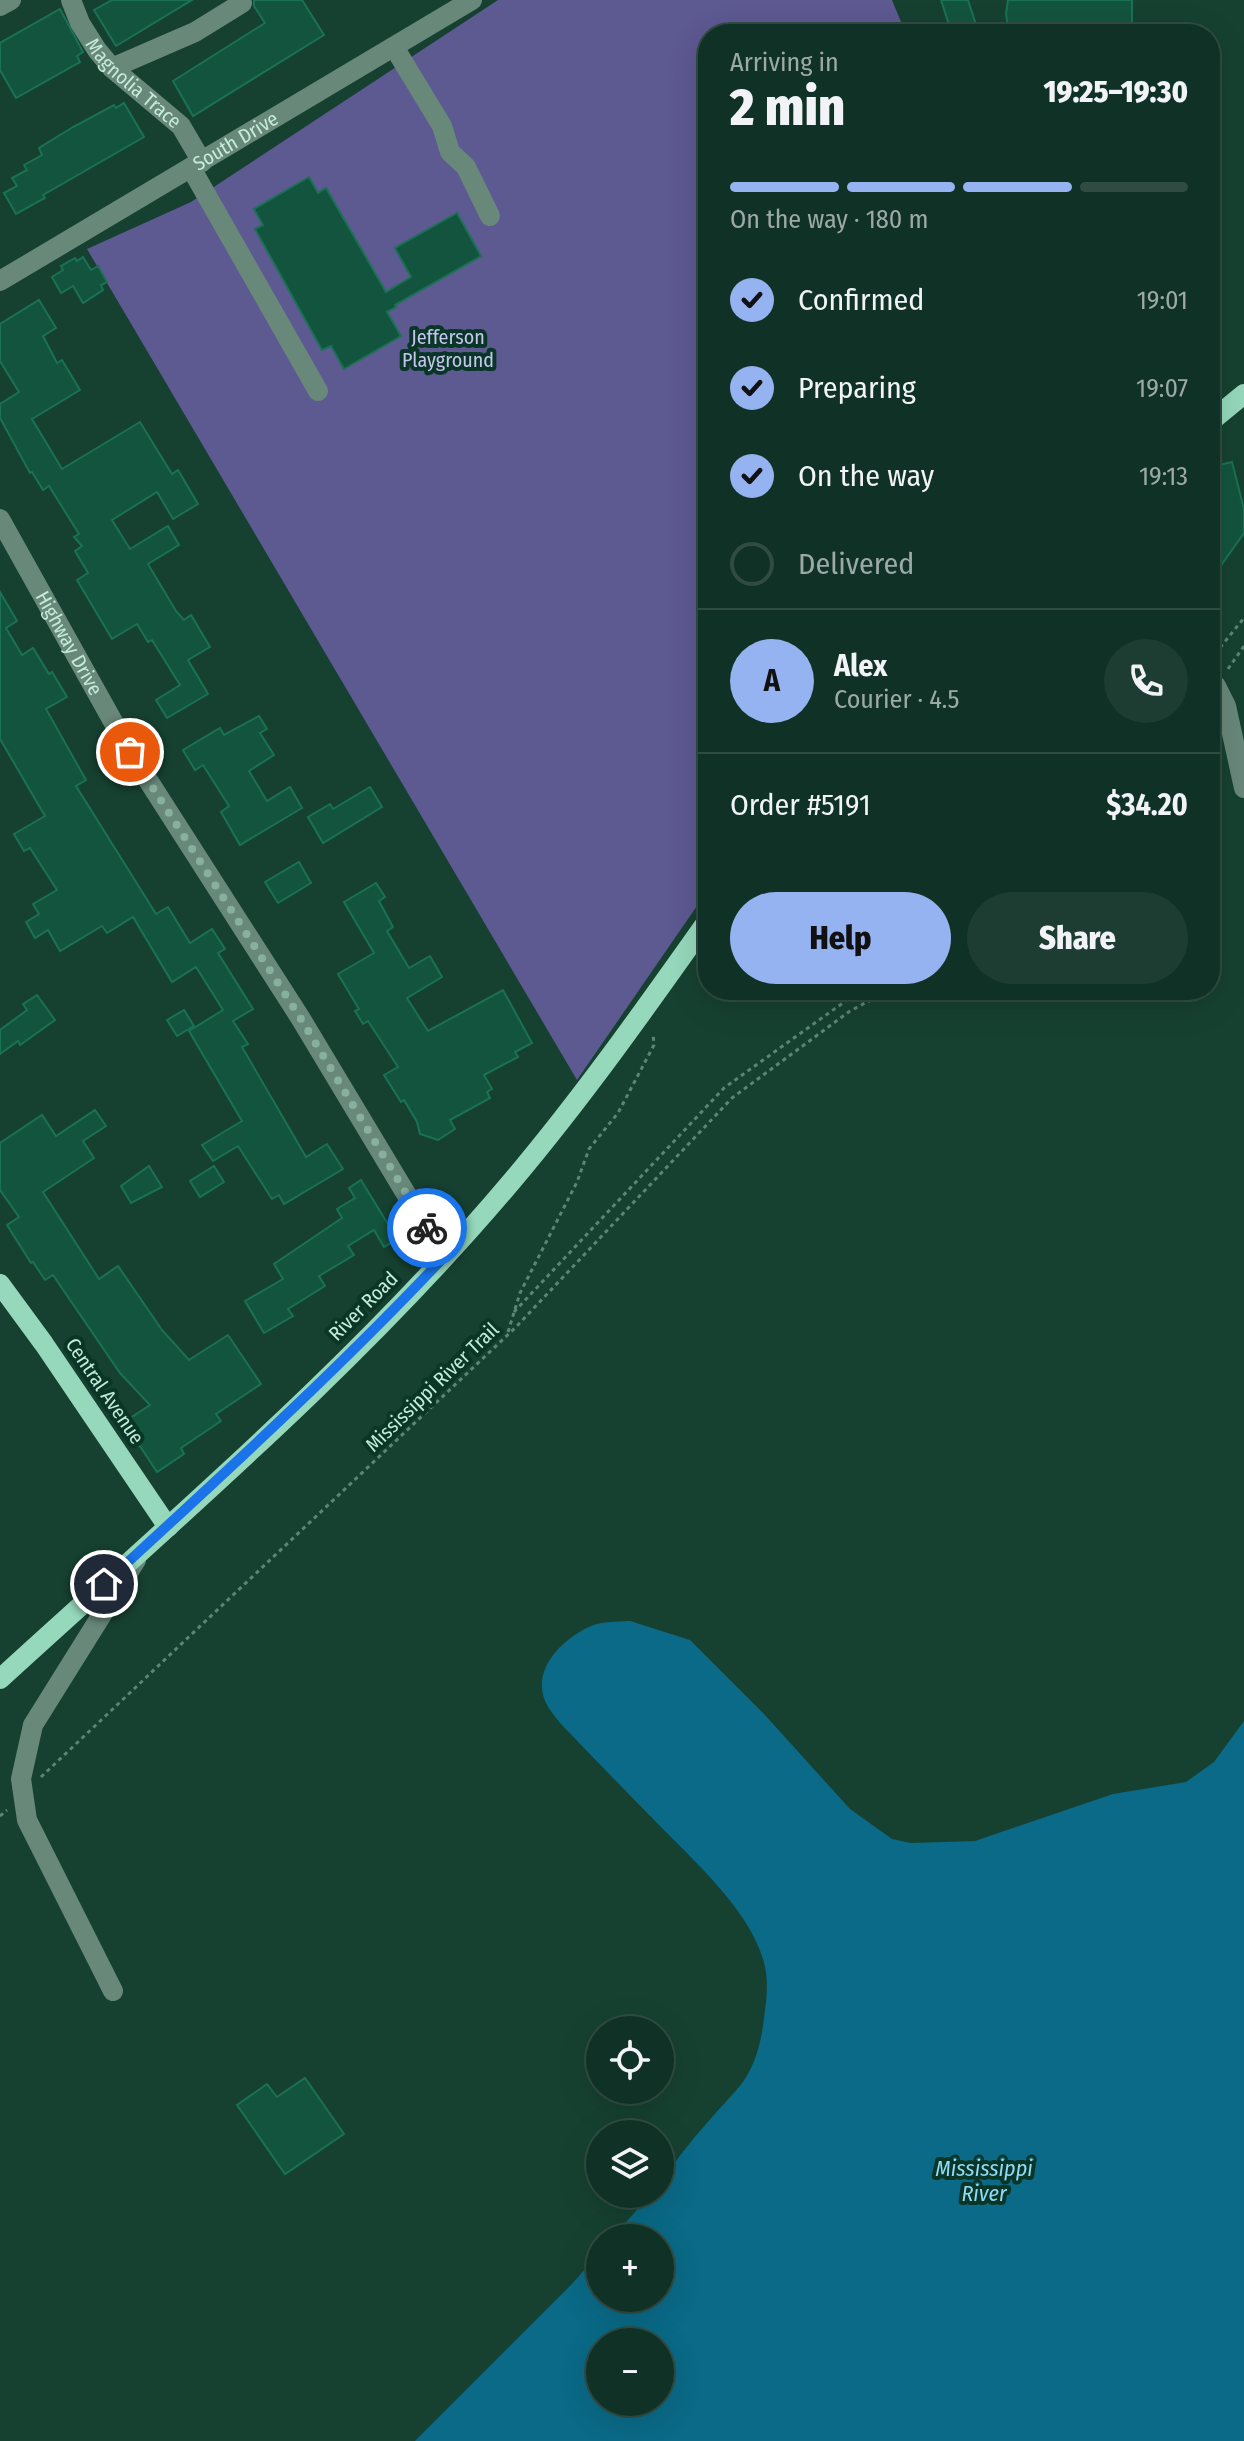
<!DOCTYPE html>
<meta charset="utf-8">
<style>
body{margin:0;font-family:"Fira Sans Condensed",sans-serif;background:#1e3d32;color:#f1f3f6;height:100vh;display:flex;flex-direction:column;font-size:30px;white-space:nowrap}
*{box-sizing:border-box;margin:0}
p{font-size:26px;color:#9ca9a7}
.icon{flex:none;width:44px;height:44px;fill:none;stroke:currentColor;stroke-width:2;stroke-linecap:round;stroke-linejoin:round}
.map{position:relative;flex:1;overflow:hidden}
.panel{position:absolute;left:698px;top:24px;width:522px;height:976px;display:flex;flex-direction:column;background:#103125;border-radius:32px;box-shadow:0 8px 32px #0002,0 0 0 2px #304c42}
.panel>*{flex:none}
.fabs{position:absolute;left:586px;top:2016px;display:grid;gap:16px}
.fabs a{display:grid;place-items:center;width:88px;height:88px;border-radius:50%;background:#103125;box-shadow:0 8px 32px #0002,0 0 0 2px #304c42;font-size:40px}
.pin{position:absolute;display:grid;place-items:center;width:68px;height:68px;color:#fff;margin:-34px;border:4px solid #fff;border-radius:50%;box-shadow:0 2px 8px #0007}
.courier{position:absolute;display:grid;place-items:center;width:80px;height:80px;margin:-40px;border:6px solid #1a73e8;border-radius:50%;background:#fff;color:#222;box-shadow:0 2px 10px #0007}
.summary em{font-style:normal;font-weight:800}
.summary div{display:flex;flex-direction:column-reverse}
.summary{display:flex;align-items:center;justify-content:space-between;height:136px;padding:0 32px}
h1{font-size:52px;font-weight:800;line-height:60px}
.bar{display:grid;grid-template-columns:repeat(4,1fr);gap:12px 8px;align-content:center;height:96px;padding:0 32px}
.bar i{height:10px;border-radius:6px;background:#304c42}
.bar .selected{background:#95b2f1}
.bar p{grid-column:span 4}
.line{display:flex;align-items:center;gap:20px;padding:0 32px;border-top:2px solid #304c42}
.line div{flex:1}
.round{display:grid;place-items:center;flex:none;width:84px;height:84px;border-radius:42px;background:#1e3d32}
ol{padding:0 32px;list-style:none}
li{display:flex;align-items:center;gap:24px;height:88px}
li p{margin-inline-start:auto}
li .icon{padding:8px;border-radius:50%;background:#95b2f1;color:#111;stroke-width:4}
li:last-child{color:#9ca9a7}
li i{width:44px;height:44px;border:4px solid #304c42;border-radius:50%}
.primary-button{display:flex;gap:16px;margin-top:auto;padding:16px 32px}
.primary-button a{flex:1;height:92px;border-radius:48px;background:#95b2f1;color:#111;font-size:32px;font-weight:800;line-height:92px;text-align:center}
.primary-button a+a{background:#1e3d32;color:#f1f3f6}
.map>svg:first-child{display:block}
</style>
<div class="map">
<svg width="1244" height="2441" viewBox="0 0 1244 2441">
<rect width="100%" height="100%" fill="#164131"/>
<polygon fill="#5d5991" points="498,0 892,0 906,34 708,34 708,890 577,1080 87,249 191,202"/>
<path fill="#0a6a87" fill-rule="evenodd" d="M630,1621L690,1640L764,1714L850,1809L892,1839L911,1843L975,1841L1113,1794L1186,1782L1214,1762L1244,1721V2441H415L571,2285L600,2252V2298H660V2238H612L651,2194H660C660,2171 721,2108 739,2087C753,2071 760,2047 763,2026C766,2003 770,1981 763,1959C748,1909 695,1862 659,1825C626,1791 593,1758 561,1724C556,1718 550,1711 546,1703C531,1671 560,1641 587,1628C599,1621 616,1622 630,1621ZM600,2342H660V2402H600Z"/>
<g fill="#13543e" stroke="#1a7154" stroke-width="2">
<polygon points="112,0 192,0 116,46 94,10"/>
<polygon points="254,0 302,0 324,35 193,116 173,81 265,23 254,6"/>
<polygon points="941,0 968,0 979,34 952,34"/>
<polygon points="1008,0 1132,0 1132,28 1130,34 1009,34 1006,14"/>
<polygon points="60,9 83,52 77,56 80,62 16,98 0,70 0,43"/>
<polygon points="124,103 144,137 43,195 45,198 16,214 4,193 17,186 12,178 27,170 24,165 42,155 39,148 73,127 114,105 116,108"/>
<polygon points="309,177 318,193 326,188 386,292 411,277 395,248 457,213 481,256 395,305 396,307 387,312 401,336 344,369 331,346 322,350 255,229 263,225 254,209"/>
<polygon points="83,257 91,270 98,266 107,282 101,285 103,290 83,303 73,286 61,293 52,277 63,270 61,266 75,258 77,261"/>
<polygon points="39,300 56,328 43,336 57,363 62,360 80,390 32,419 62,469 140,422 172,474 178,470 198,504 173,519 157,492 112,520 130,549 168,526 179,545 148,564 176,611 184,620 191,615 210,647 188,660 208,694 167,718 156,700 180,685 152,640 148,642 137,624 112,639 77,580 88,573 75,551 82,546 74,537 79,534 49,486 43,490 32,472 30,473 0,418 0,404 19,392 0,361 0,324"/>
<polygon points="1232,462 1244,509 1244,533 1222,564 1210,567 1210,467"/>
<polygon points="0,592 17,621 6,628 22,655 33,648 49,674 52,672 67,697 46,709 86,780 76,786 156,914 168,907 190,943 212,929 225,949 218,953 253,1009 233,1021 248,1044 242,1047 306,1157 327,1144 343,1169 284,1204 279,1195 272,1199 238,1146 213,1161 202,1145 242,1121 189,1031 223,1010 196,967 172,982 133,917 107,933 102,926 60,951 48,930 35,938 26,922 39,914 33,904 57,890 30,848 24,851 14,834 45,816 0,739"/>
<polygon points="259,716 267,729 260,733 274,755 249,771 267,801 290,787 302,808 240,845 221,812 229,806 203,765 195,770 183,750 220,728 224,735"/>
<polygon points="370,787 382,807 323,843 308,817 330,804 333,809"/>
<polygon points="299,862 311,883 278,903 265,882"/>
<polygon points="376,883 385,897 379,901 393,927 387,931 409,968 430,956 442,977 407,998 428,1031 503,990 532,1043 515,1052 518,1057 484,1075 492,1089 487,1092 490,1098 450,1120 455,1129 438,1140 420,1134 417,1122 404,1100 401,1102 384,1075 398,1067 368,1021 363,1024 355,1011 359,1009 338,974 374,953 344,902"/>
<polygon points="37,995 55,1020 20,1045 18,1041 0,1054 0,1030 27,1010 23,1004"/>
<polygon points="184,1010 194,1026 177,1036 167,1020"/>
<polygon points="95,1110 106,1126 83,1141 94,1158 43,1192 99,1279 118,1266 162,1330 189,1360 228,1335 261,1384 216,1414 221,1421 181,1448 184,1454 157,1472 124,1422 150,1405 120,1373 53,1275 45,1280 33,1262 31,1263 7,1225 19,1217 0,1190 0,1143 42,1115 56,1136"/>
<polygon points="149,1166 162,1187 131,1203 121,1186"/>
<polygon points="214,1166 224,1182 200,1197 190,1181"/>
<polygon points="361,1180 397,1239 384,1247 374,1230 348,1246 354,1255 319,1276 325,1286 288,1309 293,1316 264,1333 245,1301 283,1279 274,1264 342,1218 337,1209 355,1198 349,1188"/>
<polygon points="305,2078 344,2134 285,2174 237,2105 267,2084 277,2097"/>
</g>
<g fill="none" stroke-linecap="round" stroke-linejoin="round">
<g stroke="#5c8575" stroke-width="3" stroke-dasharray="4 4" stroke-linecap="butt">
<polyline points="1210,660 1244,618"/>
<polyline points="1228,669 1244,646"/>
<polyline points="514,1312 724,1088 861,990"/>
<polyline points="508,1332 520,1293 577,1182 589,1149 618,1113 654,1045 653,1033"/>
<polyline points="41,1777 516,1327 732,1098 850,1011 890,990"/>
<polyline points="0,1816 7,1810"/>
</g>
<g stroke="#68887a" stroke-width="20">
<path id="s1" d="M71,0L80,23L97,50L112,68L181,126L202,162"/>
<polyline points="0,6 11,0"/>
<polyline points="394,47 442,126 450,152 466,167 490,216"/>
<polyline points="112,68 195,32 242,3"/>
<polyline points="191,168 318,391"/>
<path id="s2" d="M0,281L472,0"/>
<path id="s3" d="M0,519L130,752L301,1019L444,1257"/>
<polyline points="1210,686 1216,686 1226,706 1244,788"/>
<polyline points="113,1991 27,1820 21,1779 33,1725 136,1560"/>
</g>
<g stroke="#95d8bb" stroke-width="20">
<polyline points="1210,422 1244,394"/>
<polyline points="0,1284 44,1344 168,1527"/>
<path d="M0,1679C175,1519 359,1363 512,1181C582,1098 645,1009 708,920"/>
</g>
</g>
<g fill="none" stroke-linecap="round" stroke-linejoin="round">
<polyline stroke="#88b09f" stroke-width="8" stroke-dasharray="0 14.4" points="130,752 301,1019 427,1228"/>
<path stroke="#1a73e8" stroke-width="10" d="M104,1584C219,1478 336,1372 444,1257L427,1228"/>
</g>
<g text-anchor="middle" stroke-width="8" stroke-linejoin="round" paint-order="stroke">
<g font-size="20" fill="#c5ebda" stroke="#093627">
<text dy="7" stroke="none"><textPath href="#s1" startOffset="106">Magnolia Trace</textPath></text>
<text dy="7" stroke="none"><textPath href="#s2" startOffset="274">South Drive</textPath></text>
<text dy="7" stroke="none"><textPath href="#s3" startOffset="142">Highway Drive</textPath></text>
<text transform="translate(363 1306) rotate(-45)" y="7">River Road</text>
<text transform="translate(432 1387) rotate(-44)" y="7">Mississippi River Trail</text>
<text transform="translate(105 1391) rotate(56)" y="7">Central Avenue</text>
</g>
<g font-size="20" fill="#c5c5ee" stroke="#093627">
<text x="448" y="344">Jefferson<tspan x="448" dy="23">Playground</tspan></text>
</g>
<g font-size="22" font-style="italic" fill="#90dbfa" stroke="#093627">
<text x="984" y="2176">Mississippi<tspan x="984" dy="25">River</tspan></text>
</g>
</g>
</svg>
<div class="fabs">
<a><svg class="icon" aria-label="locate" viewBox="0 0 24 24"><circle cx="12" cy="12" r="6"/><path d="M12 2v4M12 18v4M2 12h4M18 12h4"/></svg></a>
<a><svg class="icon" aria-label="layers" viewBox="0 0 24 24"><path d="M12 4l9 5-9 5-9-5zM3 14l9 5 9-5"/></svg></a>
<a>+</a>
<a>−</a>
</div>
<div class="pin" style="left:130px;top:752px;background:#ea580c"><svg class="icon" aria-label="bag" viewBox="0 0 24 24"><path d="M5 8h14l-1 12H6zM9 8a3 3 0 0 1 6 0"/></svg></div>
<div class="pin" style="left:104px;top:1584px;background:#1f2937"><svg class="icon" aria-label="home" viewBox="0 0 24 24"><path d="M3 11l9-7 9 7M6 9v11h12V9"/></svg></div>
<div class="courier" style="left:427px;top:1228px"><svg class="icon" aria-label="bike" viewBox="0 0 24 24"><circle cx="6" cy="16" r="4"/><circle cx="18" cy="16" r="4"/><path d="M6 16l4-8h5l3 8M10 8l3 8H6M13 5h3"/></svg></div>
<section class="panel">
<div class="summary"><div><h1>2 min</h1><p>Arriving in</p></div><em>19:25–19:30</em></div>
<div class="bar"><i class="selected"></i><i class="selected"></i><i class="selected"></i><i></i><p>On the way · 180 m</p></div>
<ol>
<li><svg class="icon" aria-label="check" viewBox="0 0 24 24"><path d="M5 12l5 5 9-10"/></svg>Confirmed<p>19:01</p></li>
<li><svg class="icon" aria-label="check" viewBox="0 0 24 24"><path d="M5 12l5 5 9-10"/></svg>Preparing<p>19:07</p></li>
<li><svg class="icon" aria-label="check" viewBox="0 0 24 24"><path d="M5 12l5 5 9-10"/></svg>On the way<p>19:13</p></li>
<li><i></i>Delivered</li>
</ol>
<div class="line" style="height:144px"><b class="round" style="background:#95b2f1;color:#111">A</b><div><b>Alex</b><p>Courier · 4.5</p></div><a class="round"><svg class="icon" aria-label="phone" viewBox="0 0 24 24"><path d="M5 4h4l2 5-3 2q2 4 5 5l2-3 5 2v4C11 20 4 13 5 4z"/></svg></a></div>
<div class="line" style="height:104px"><div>Order #5191</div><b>$34.20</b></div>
<div class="primary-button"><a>Help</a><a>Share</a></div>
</section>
</div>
